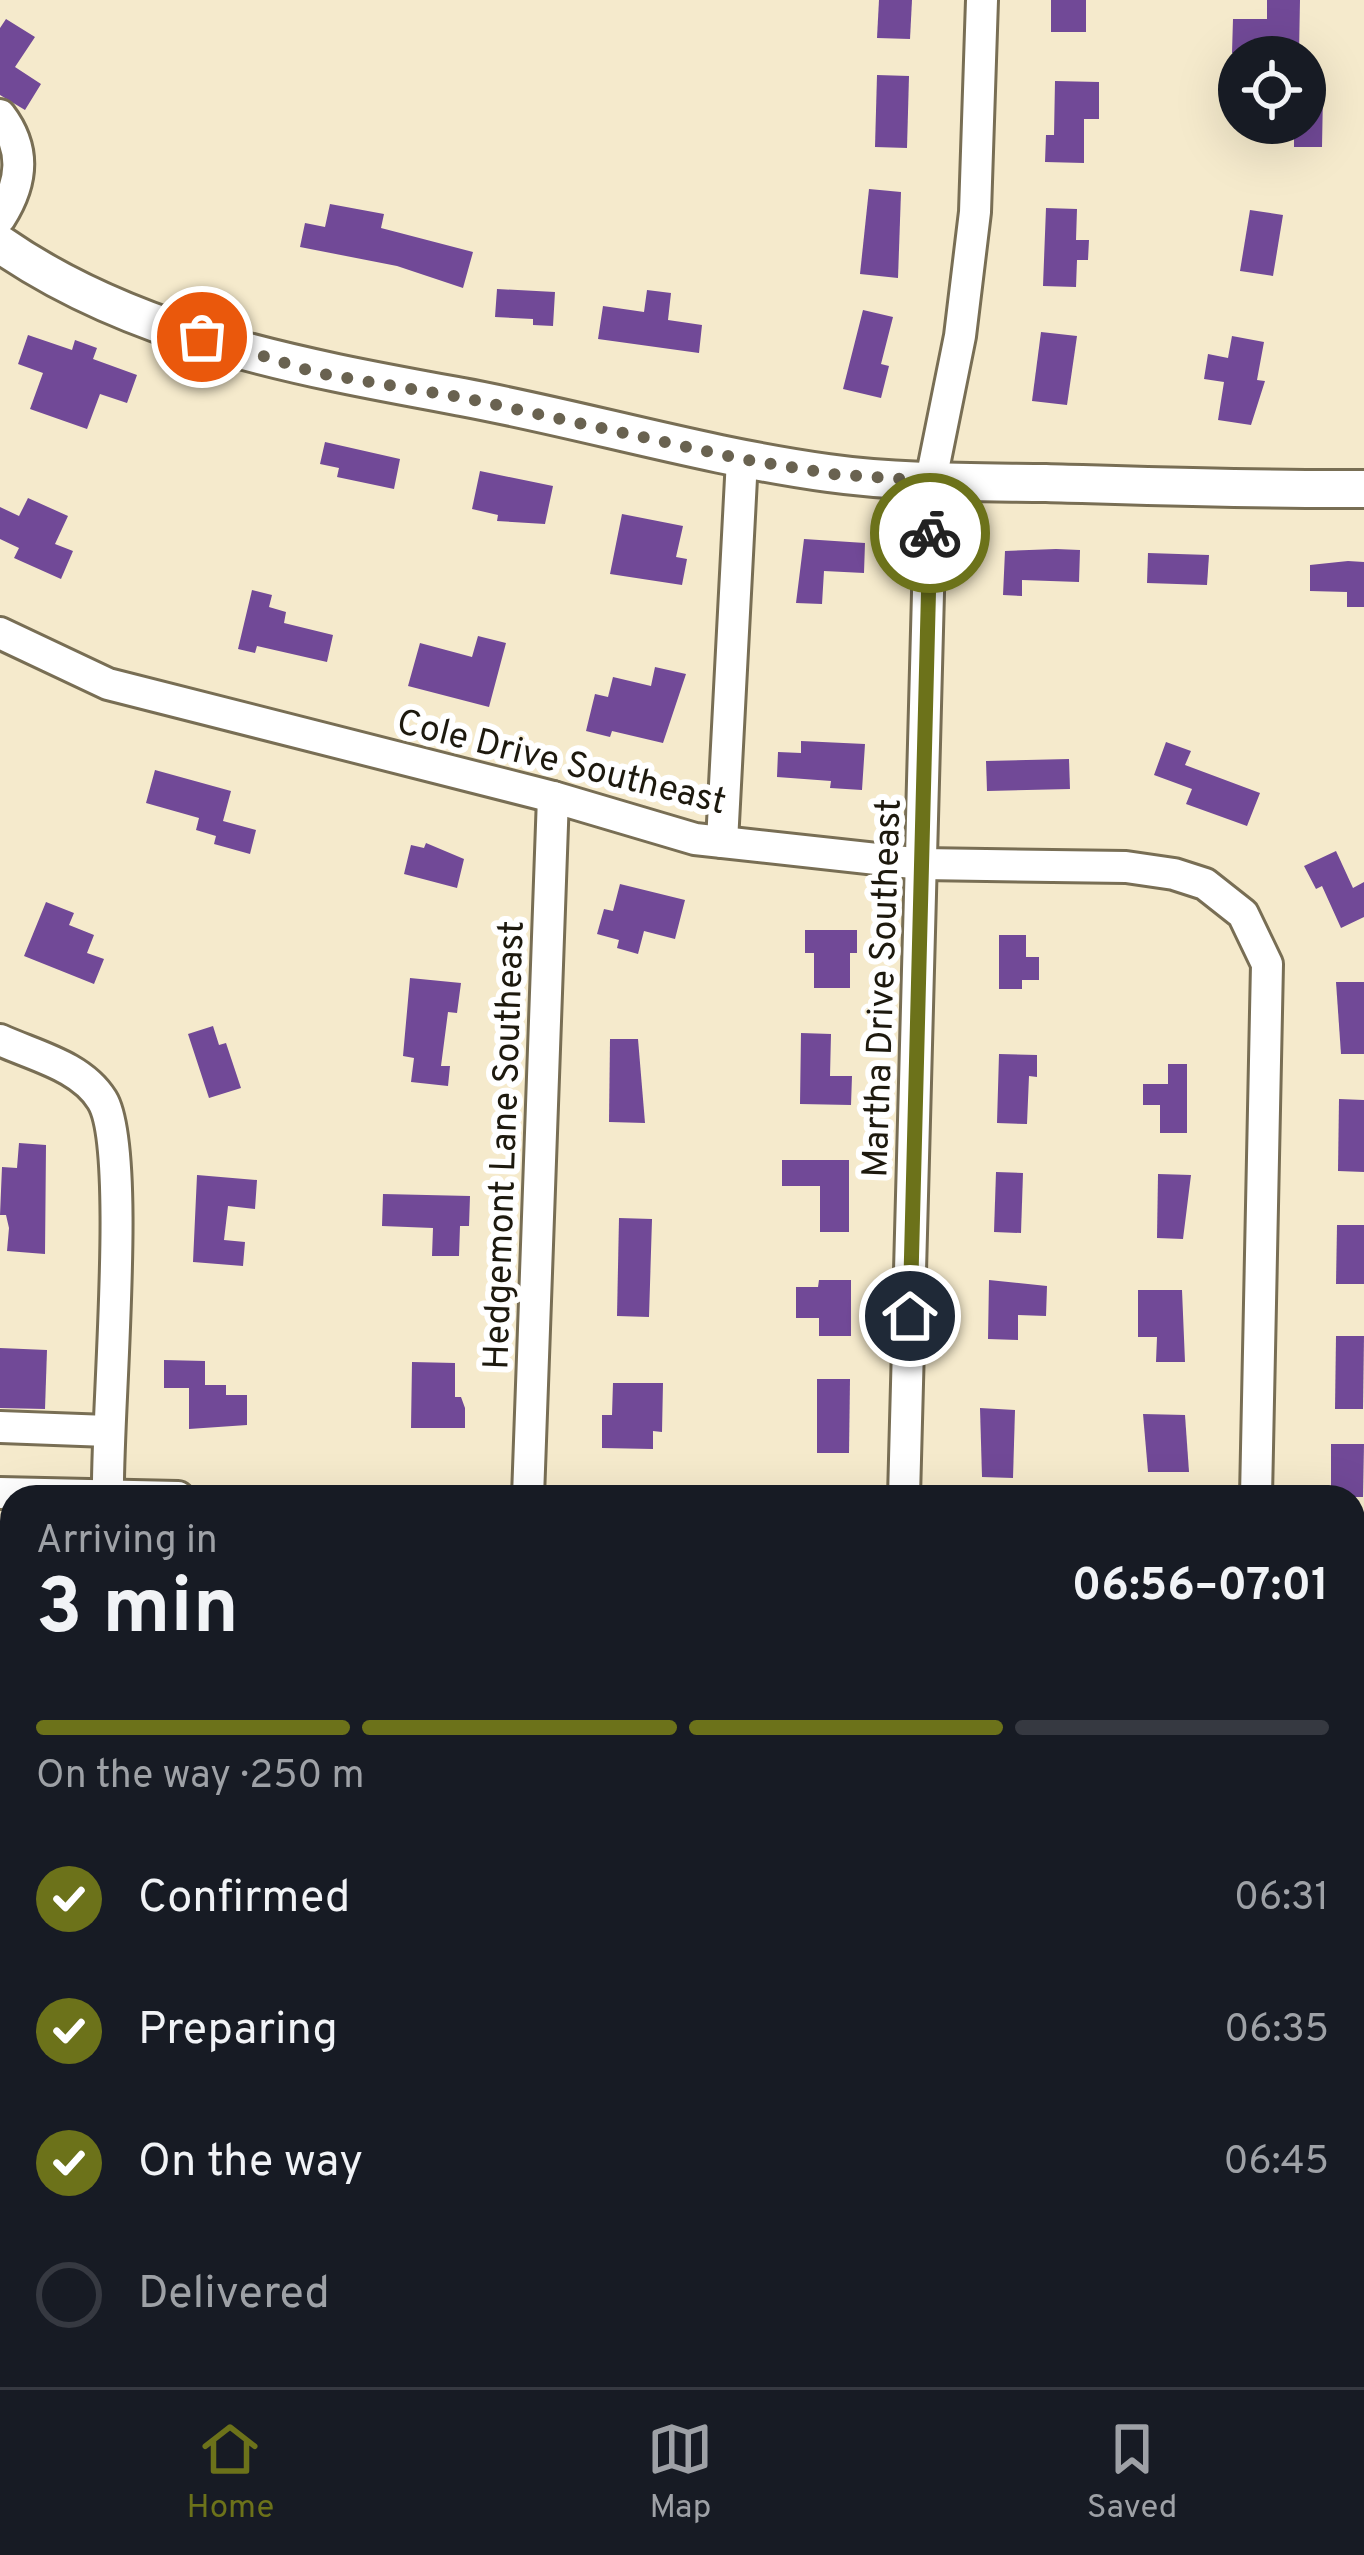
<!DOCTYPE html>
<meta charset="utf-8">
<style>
body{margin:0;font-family:Overpass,sans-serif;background:#20242c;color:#f1f3f6;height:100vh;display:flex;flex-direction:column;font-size:45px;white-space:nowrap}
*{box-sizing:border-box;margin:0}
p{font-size:39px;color:#9ea1a6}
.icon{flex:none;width:66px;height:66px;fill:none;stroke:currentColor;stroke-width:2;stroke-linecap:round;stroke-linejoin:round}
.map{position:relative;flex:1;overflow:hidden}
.side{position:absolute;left:0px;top:1485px;width:1365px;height:903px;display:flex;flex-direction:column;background:#171b24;border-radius:36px 36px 0 0;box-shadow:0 12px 48px #0002}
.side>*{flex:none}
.controls{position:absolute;left:1218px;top:36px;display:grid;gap:24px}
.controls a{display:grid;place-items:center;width:108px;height:108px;border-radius:50%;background:#171b24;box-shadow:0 12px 48px #0002;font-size:60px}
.pin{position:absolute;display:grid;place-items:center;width:102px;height:102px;color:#fff;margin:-51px;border:6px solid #fff;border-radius:50%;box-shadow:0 3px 12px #0007}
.courier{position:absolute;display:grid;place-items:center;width:120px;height:120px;margin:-60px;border:9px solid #6c721a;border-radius:50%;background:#fff;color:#222;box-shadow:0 3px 15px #0007}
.overview em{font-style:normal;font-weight:700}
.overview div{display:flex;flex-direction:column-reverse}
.overview{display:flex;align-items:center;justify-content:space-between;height:204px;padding:0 36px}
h1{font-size:78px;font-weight:700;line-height:90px}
.bar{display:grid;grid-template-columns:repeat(4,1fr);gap:18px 12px;align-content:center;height:144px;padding:0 36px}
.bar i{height:15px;border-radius:9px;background:#363941}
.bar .on{background:#6c721a}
.bar p{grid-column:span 4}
ol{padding:0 36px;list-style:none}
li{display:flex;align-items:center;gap:36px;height:132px}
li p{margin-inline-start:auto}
li .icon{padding:12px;border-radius:50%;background:#6c721a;color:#fff;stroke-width:4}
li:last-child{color:#9ea1a6}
li i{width:66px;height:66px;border:6px solid #363941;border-radius:50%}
.tabs{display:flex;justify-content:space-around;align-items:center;height:168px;border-top:3px solid #363941;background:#171b24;font-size:33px;color:#9ea1a6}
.tabs a{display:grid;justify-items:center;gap:6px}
.tabs .on{color:#6c721a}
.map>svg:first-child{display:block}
</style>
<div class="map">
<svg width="1364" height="2387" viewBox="0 0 1364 2387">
<rect width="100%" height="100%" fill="#f5eacc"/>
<g fill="#714997">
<polygon points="879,0 912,0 910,39 877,38"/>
<rect x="1051" y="0" width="35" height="32"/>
<polygon points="1267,0 1300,0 1299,54 1232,53 1233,19 1267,19"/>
<polygon points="6,19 35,37 15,67 41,84 25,110 0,95 0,28"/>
<polygon points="877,75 909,76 907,148 875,147"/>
<polygon points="1055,81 1099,82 1099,119 1084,119 1084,163 1045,162 1046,135 1054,135"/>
<polygon points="1305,93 1323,93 1322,147 1294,147 1294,123 1305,123"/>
<polygon points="869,189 901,192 898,278 860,274"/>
<polygon points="330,204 384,214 381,228 473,252 463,288 397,266 300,247 305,223 325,227"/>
<polygon points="1046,208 1077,209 1076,240 1089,240 1088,260 1077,260 1076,287 1043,286"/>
<polygon points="1250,210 1283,215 1273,276 1240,271"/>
<polygon points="497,289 555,292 553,326 533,325 533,319 495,317"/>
<polygon points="647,290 671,293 668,320 702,325 699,353 598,339 603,306 644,312"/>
<polygon points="863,310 893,317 881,364 889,366 881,398 843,389"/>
<polygon points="1041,332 1077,336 1067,405 1032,401"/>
<polygon points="28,335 72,350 75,340 97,348 93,359 137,375 127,403 100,394 87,429 30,409 43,373 18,364"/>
<polygon points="1232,336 1264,342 1257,380 1265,381 1251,425 1218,420 1224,382 1204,379 1208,354 1228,358"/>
<polygon points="325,442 400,459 394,489 337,477 339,468 320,464"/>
<polygon points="480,471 553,486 545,524 497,521 498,515 472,509"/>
<polygon points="28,498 68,516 55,544 73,551 61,579 14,558 19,548 0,539 0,507 19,516"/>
<polygon points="622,514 683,526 676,557 687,559 682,585 610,574"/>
<polygon points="804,539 865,543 864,573 824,571 822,604 796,603"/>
<polygon points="1056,549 1080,550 1079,582 1022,580 1022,596 1003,595 1005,551"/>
<polygon points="1148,553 1209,555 1207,585 1147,583"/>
<polygon points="1348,561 1364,562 1364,607 1347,607 1347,592 1310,591 1310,565"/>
<polygon points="252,590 272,595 269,607 286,612 284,623 333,635 327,662 257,646 255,653 238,649"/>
<polygon points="478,636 506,643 489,707 408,686 420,643 472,657"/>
<polygon points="655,667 686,674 663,743 612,731 610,737 586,731 595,694 608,697 613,677 651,686"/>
<polygon points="801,741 865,744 862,790 830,788 831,781 777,777 778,752 801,753"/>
<polygon points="1166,742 1191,751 1185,765 1260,793 1247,826 1186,804 1192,789 1154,775"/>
<polygon points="1069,759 1070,789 987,791 986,761"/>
<polygon points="155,770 231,791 223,821 256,830 250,854 214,844 216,836 196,830 199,818 146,803"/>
<polygon points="426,843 464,859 457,888 404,874 411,845 424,848"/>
<polygon points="1336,851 1353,888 1364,882 1364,917 1341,928 1322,886 1316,889 1304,866"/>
<polygon points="620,884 685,900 675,939 644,931 638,954 617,948 619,940 597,934 604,909 613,911"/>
<polygon points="46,902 74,913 69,925 94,935 87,953 104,959 94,984 24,956"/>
<polygon points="805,930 857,930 857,953 850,953 850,988 814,988 814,953 805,953"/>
<polygon points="999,935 1026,935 1026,957 1039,957 1039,980 1022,980 1022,989 999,989"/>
<polygon points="410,978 461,983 457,1013 448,1012 441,1066 450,1066 448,1086 411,1082 414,1058 403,1056"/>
<polygon points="1336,982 1364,982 1364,1054 1341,1054"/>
<polygon points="213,1026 219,1045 226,1043 241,1088 209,1098 188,1034"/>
<polygon points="801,1033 831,1034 830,1076 852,1076 851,1105 800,1104"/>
<polygon points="610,1039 638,1039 645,1123 609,1122"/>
<polygon points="999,1054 1037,1055 1037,1077 1029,1076 1027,1124 997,1123"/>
<polygon points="1168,1064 1187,1064 1187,1133 1160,1133 1160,1105 1143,1105 1143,1084 1168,1084"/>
<polygon points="1339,1099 1364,1100 1364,1172 1338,1171"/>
<polygon points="19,1143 46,1145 45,1254 7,1251 9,1228 6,1215 0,1215 2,1167 17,1168"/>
<polygon points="782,1160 849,1160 849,1232 820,1232 820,1186 782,1186"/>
<polygon points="996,1172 1023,1173 1021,1233 994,1232"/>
<polygon points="1158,1174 1191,1175 1183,1239 1157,1238"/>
<polygon points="197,1175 257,1180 255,1209 228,1206 224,1240 245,1242 243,1266 193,1262"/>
<polygon points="383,1194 470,1196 469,1226 460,1226 459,1256 432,1256 433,1228 382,1226"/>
<polygon points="619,1218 652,1219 649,1317 617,1316"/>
<polygon points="1337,1225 1364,1225 1364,1284 1336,1284"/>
<polygon points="819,1280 851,1280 851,1336 819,1336 819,1318 796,1318 796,1287 818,1287"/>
<polygon points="989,1280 1047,1286 1046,1316 1018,1315 1018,1340 988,1339"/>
<polygon points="1138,1290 1182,1290 1185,1362 1156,1362 1157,1337 1138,1337"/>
<polygon points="1336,1336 1364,1336 1363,1409 1335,1409"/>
<polygon points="0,1348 47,1350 45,1409 0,1408"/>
<polygon points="164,1360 205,1361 205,1385 226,1385 226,1395 247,1395 247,1425 189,1429 189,1388 164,1388"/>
<polygon points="412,1362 455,1363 455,1397 461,1397 465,1408 465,1428 411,1428"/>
<polygon points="817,1379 850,1379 849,1453 817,1453"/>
<polygon points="613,1383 663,1383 662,1432 653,1431 653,1449 602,1448 602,1415 612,1415"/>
<polygon points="980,1408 1015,1410 1013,1478 982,1477"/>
<polygon points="1143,1414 1185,1415 1189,1472 1148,1472"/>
<polygon points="1331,1444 1364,1444 1363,1497 1331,1497"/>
</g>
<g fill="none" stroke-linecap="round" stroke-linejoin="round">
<defs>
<g id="minor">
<path d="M0,115C26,149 23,182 0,218"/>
<polyline points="0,633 108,684 553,797 695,839 922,864 1126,867 1174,874 1205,884 1243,914 1267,964 1256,1497"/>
<polyline points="722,842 742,459"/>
<path d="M0,1040C35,1056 81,1066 102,1100C132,1148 106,1421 108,1495"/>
<polyline points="0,1427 108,1431"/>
<polyline points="0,1493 178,1497"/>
<polyline points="528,1497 553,797"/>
<polyline points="904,1497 931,480 960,336 975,212 982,0"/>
<polyline points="1353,1935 1364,1936"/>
<polyline points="1353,2375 1364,2375"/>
<polyline points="219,2387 219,2376"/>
</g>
<path id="major" d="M0,244C135,338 304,368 462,397C585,420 704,456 828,473C899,483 973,482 1046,483C1152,486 1258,490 1364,489"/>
</defs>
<use href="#minor" stroke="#786e54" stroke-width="36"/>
<use href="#major" stroke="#786e54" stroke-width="42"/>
<use href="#minor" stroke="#fff" stroke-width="30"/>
<use href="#major" stroke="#fff" stroke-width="36"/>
</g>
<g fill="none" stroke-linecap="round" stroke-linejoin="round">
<polyline stroke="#696250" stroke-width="12" stroke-dasharray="0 21.6" points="202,337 317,373 465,398 742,459 832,474 931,481 930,533"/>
<polyline stroke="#6c721a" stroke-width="15" points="910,1316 930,533"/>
</g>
<g text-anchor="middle" stroke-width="12" stroke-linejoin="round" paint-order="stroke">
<g font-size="36" fill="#1d190e" stroke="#fff">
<text transform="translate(562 760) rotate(14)" y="13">Cole Drive Southeast</text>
<text transform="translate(880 988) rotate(-88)" y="13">Martha Drive Southeast</text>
<text transform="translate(502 1145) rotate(-88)" y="13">Hedgemont Lane Southeast</text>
</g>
</g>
</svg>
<div class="controls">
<a><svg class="icon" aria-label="locate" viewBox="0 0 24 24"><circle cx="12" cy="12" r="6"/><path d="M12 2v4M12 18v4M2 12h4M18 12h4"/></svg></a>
</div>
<div class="pin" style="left:202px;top:337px;background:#ea580c"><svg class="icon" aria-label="bag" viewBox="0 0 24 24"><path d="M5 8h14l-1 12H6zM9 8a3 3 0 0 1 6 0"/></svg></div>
<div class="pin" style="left:910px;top:1316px;background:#1f2937"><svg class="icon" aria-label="home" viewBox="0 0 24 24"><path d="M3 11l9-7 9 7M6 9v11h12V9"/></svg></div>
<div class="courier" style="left:930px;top:533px"><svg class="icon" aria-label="bike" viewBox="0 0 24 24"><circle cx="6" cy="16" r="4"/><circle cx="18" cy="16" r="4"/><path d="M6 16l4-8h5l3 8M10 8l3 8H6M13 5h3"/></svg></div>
<section class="side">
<div class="overview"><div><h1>3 min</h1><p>Arriving in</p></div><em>06:56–07:01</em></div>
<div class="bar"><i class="on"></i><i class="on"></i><i class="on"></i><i></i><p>On the way · 250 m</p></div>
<ol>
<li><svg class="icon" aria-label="check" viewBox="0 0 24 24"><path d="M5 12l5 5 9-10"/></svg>Confirmed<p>06:31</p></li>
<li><svg class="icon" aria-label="check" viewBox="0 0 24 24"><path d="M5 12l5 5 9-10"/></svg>Preparing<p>06:35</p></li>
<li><svg class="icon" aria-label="check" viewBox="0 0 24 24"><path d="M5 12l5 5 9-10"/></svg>On the way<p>06:45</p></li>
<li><i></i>Delivered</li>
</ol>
</section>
</div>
<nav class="tabs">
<a class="on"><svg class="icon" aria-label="home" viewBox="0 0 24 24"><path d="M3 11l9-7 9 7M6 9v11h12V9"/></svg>Home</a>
<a><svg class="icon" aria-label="map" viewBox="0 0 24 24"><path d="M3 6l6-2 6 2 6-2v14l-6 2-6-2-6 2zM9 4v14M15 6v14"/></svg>Map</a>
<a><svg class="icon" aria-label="saved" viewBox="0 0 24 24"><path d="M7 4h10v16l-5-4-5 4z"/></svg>Saved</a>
</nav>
